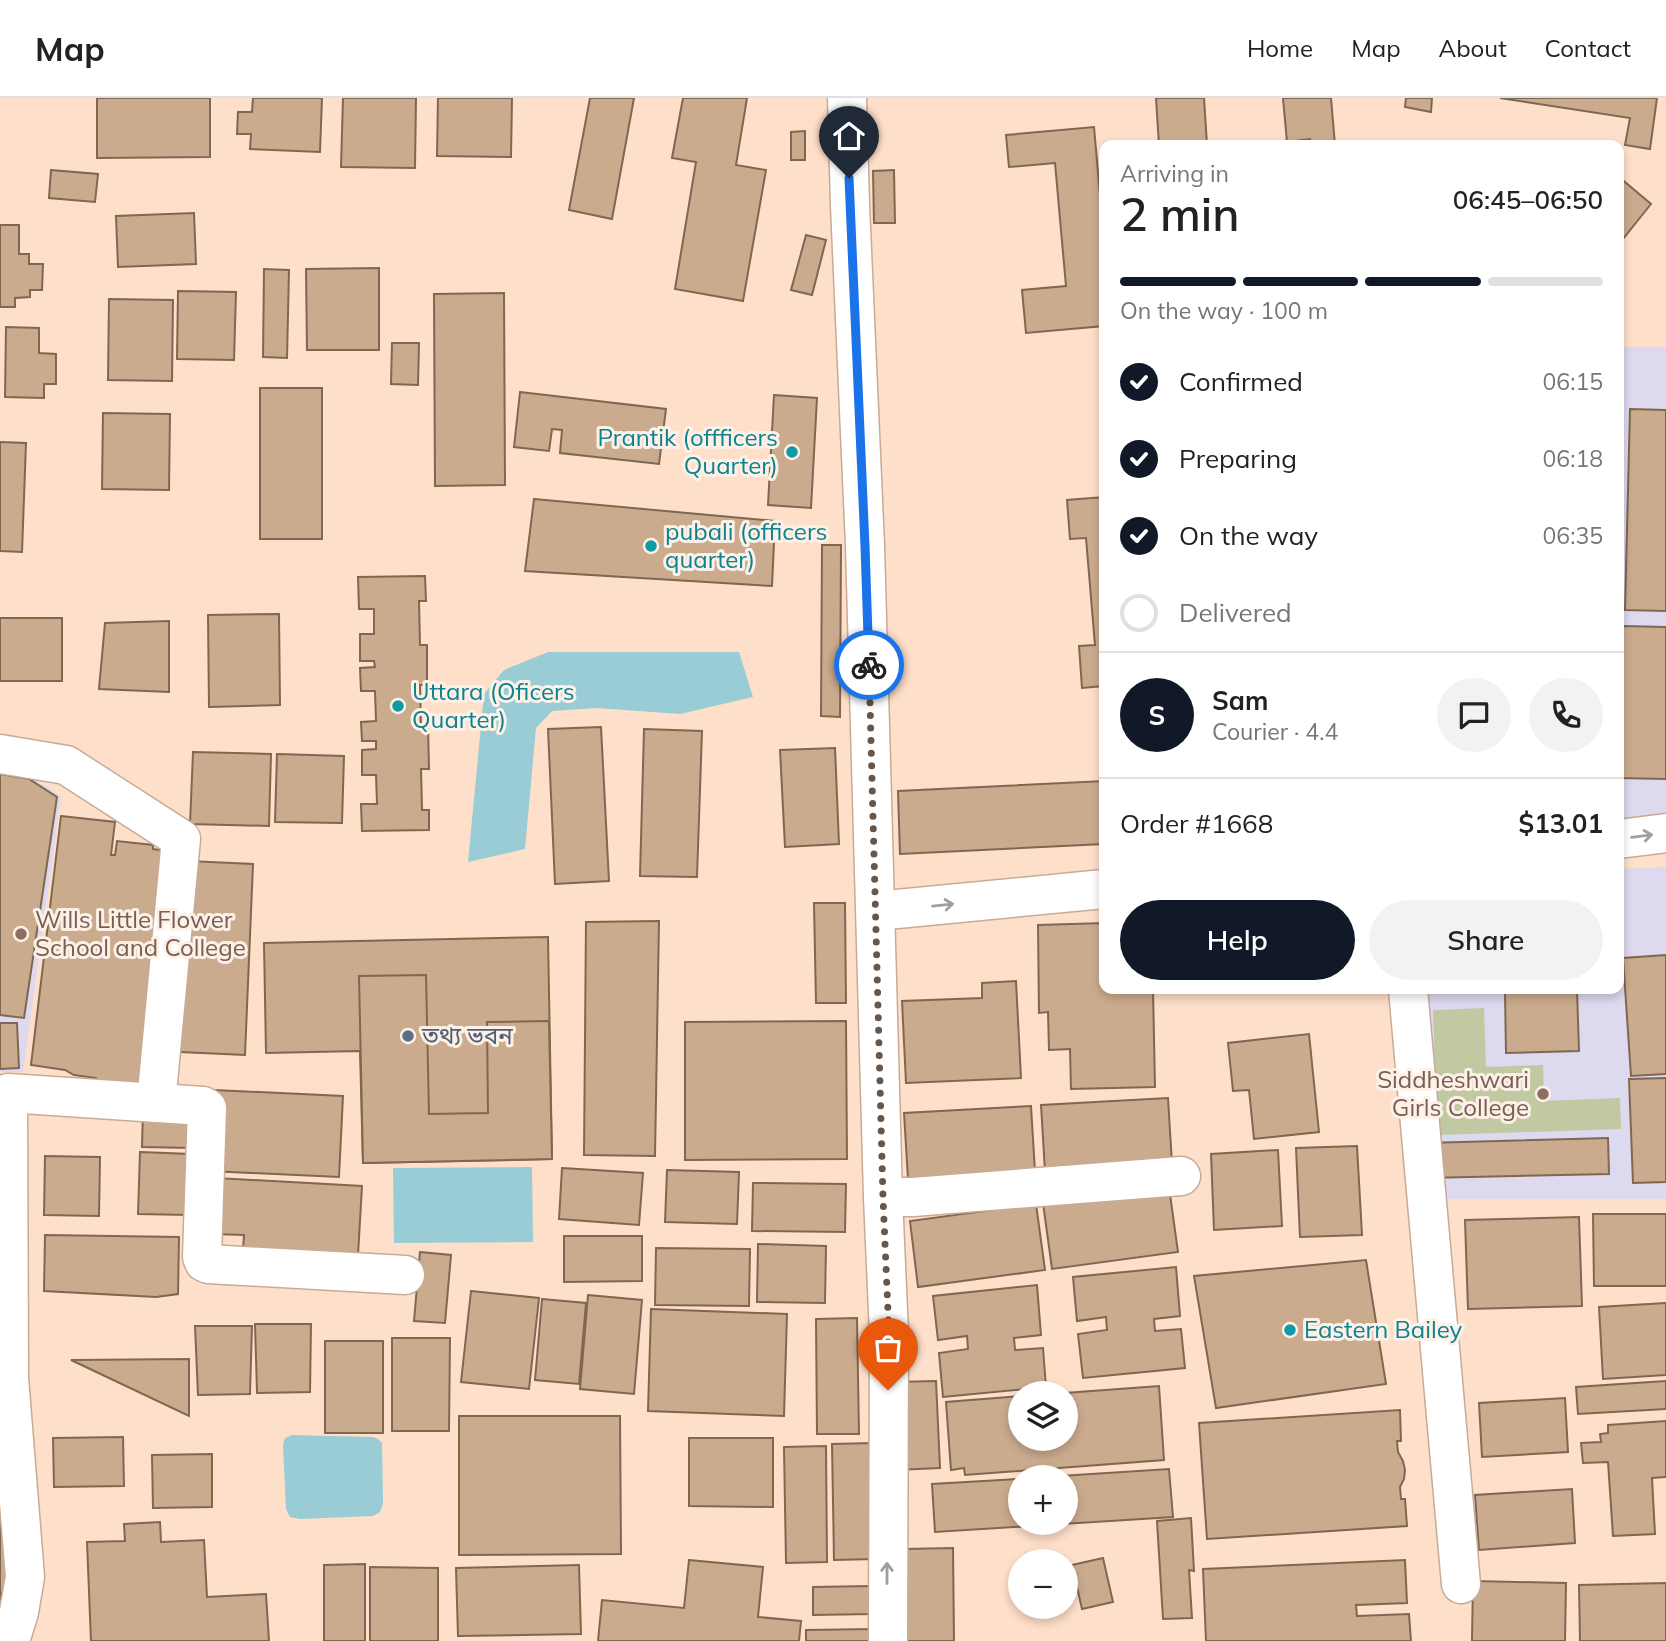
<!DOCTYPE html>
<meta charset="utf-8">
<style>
body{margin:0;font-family:Mulish,"Noto Sans Bengali",sans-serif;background:#f2f2f2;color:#222;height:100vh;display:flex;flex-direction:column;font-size:26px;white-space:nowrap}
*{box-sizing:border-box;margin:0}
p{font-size:23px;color:#767676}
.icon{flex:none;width:38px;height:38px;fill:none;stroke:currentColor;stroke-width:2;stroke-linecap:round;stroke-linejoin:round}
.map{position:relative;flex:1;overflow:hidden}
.side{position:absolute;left:1099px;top:42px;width:525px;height:854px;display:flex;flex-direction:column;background:#fff;border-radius:14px;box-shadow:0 4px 10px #0003}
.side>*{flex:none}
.buttons{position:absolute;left:1008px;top:1283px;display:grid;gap:14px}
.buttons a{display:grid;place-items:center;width:70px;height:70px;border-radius:50%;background:#fff;box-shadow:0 4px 10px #0003;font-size:35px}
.pin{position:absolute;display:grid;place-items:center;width:60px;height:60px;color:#fff;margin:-72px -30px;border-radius:50% 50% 50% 0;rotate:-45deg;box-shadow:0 0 7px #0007}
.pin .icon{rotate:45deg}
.courier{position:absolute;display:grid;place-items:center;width:70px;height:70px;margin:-35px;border:5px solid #1a73e8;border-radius:50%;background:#fff;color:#222;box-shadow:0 2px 9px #0007}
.overview em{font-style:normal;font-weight:600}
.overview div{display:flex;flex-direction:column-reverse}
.overview{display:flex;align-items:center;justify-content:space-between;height:119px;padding:0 21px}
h1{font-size:46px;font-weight:600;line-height:52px}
.bar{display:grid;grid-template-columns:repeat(4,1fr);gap:10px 7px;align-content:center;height:84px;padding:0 21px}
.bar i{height:9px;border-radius:5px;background:#e0e0e0}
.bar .active{background:#111827}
.bar p{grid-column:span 4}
.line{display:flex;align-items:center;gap:18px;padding:0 21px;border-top:2px solid #e0e0e0}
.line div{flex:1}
.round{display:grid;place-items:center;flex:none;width:74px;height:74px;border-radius:37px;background:#f2f2f2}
ol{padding:0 21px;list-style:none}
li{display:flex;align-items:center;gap:21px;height:77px}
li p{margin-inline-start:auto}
li .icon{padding:7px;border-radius:50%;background:#111827;color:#fff;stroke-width:4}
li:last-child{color:#767676}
li i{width:38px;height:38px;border:4px solid #e0e0e0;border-radius:50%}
.button{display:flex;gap:14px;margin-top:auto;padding:14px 21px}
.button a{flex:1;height:80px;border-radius:42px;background:#111827;color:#fff;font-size:28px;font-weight:600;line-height:80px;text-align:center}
.button a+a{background:#f2f2f2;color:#222}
header{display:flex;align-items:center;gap:42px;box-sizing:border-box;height:98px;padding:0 35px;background:#fff;border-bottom:2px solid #e0e0e0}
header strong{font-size:33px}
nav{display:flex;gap:38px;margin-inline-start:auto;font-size:24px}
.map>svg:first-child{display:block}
</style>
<header>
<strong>Map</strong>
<nav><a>Home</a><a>Map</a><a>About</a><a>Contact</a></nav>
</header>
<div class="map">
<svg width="1666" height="1543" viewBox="0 0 1666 1543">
<rect width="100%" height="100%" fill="#fedfc9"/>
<g fill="#ddd9ee">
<rect x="1619" y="249" width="47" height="483"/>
<polygon points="0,672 27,677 61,698 23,974 0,974"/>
<polygon points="1666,769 1666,1101 1426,1101 1416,891 1619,891 1619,771"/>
</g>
<polygon fill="#c0c9a2" points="1484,910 1486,969 1543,967 1544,1003 1620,1000 1621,1031 1437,1037 1433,912"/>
<g fill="#99ccd4">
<polygon points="548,554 739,554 753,599 680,616 597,610 552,613 536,630 525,751 468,764 484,596 504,572"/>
<polygon points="532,1069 533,1144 394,1145 393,1070"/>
<polygon points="292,1337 373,1339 378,1341 382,1345 383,1405 380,1414 373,1418 300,1421 290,1419 286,1411 283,1347 285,1340"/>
</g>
<g fill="#cbab8e" stroke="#7f6751" stroke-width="2">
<polygon points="97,0 210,0 210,59 97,60"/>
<polygon points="253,0 322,0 320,54 250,51 251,36 237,36 238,14 252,14"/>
<polygon points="343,0 416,0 415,70 341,69"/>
<polygon points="438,0 512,0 511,59 437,58"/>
<polygon points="590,0 634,0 612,121 569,112"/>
<polygon points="683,0 747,0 736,67 766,72 743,203 675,191 696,64 672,60"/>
<polygon points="1156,0 1204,0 1207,47 1159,47"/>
<polygon points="1283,0 1331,0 1335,47 1311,47 1310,41 1287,44"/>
<polygon points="1406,0 1432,0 1431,14 1405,9"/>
<polygon points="1500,0 1657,0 1650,51 1625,47 1630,20"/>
<polygon points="1094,29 1104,143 1104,228 1026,235 1022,192 1066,188 1055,65 1009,69 1006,37"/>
<polygon points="805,33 805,62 791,62 791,34"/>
<polygon points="51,72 98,76 95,104 49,100"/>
<polygon points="894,72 895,125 874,125 873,73"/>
<polygon points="1619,79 1651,106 1619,146"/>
<polygon points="194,115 196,166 118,169 116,118"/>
<polygon points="0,127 19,127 19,156 29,156 29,166 43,166 42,192 30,192 30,199 15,200 15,209 0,209"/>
<polygon points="806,137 826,142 812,197 791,192"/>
<polygon points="379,170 379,252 307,252 306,171"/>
<polygon points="264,171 289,172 287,260 263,259"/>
<polygon points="178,193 236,194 234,262 177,261"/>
<polygon points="504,195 505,387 435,388 434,196"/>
<polygon points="109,201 173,202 172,283 108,282"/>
<polygon points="6,229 39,230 39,255 56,256 56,286 44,286 44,300 5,299"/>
<polygon points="392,245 419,245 418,287 391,286"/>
<rect x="260" y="290" width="62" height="151"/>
<polygon points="520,294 666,311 659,366 560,355 562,332 552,331 549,353 514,349"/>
<polygon points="774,297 817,300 811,410 768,407"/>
<polygon points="1630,311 1666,312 1666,513 1625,512"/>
<polygon points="103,315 170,316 169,392 102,391"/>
<polygon points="0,344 26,345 22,454 0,453"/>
<polygon points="1104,399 1104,588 1082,590 1079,548 1095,547 1086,440 1070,441 1067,402"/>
<polygon points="534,401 775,423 772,488 525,473"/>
<polygon points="822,447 841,447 840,619 821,618"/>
<polygon points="425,478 426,503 419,503 420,547 427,547 427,587 420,587 421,628 428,628 429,671 421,671 422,712 429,712 429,732 362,733 361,706 377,706 376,677 362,677 362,652 376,651 376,643 362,643 361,624 376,623 375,593 361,593 360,570 375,569 374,563 360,563 360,536 374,536 374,511 359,511 358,479"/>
<polygon points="279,516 280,607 209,609 208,517"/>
<rect x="0" y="520" width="62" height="63"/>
<polygon points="169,523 169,594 99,591 105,525"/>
<polygon points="1623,528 1666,529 1666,681 1619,680"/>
<polygon points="601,629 609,783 555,786 548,631"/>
<polygon points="644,631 702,633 697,779 640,778"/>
<polygon points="835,650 839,746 785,749 780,652"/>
<polygon points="193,654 271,656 269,728 190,726"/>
<polygon points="277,656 344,658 342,725 275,724"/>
<polygon points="0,676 29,681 57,699 24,920 0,917"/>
<polygon points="1104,683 1104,746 900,756 898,693"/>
<polygon points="61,718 115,724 111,757 115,757 117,743 153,747 153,751 168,753 144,990 96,985 96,980 74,977 65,972 31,967"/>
<polygon points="188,763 253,766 245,957 180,954"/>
<polygon points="814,805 845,805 846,905 816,905"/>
<polygon points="659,823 655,1058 584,1057 586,824"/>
<polygon points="1104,825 1104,891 1153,891 1155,989 1071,991 1070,951 1049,952 1048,914 1039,915 1038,827"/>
<polygon points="548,839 552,1061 363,1065 360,953 266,955 264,845"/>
<polygon points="1666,857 1666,976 1631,978 1623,860"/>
<polygon points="426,877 429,1016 488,1015 487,924 549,923 552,1061 363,1065 359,878"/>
<polygon points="1016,883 1021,980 906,985 902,903 982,900 982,885"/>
<polygon points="1555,891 1577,891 1579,953 1506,955 1505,894 1554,892"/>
<polygon points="846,923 847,1061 685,1062 685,924"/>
<polygon points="0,925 17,925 19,970 0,971"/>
<polygon points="1309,936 1319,1034 1254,1041 1249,992 1233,993 1228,945"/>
<polygon points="1666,980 1666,1084 1633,1085 1629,981"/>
<polygon points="214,992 343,998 339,1079 210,1073"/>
<polygon points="1168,1000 1172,1066 1045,1073 1041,1007"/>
<polygon points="1031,1008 1035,1074 908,1081 904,1015"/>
<polygon points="143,1011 192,1012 191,1050 142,1049"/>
<polygon points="1608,1040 1609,1076 1426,1080 1425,1045"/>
<polygon points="1357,1048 1362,1137 1300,1139 1296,1050"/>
<polygon points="1278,1052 1282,1128 1214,1132 1211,1056"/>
<polygon points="140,1054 191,1056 189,1117 138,1116"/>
<polygon points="45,1058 100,1059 99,1118 44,1117"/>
<polygon points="562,1070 643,1075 639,1127 559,1121"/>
<polygon points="667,1072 739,1074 737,1126 665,1124"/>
<polygon points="216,1080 362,1088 358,1157 243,1151 244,1137 213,1136"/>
<polygon points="753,1085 846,1086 845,1134 752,1133"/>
<polygon points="1169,1089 1178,1154 1052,1171 1043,1105"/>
<polygon points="1036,1106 1045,1172 918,1189 910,1123"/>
<polygon points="1593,1116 1666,1116 1666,1188 1594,1188"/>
<polygon points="1579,1119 1582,1208 1468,1211 1465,1122"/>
<polygon points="45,1137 179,1139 178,1196 156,1199 44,1193"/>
<polygon points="564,1138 642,1138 642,1183 564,1184"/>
<polygon points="758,1146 826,1148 825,1205 757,1204"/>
<polygon points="656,1150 750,1151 749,1208 655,1207"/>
<polygon points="420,1154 451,1157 445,1225 414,1223"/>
<polygon points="1366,1162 1386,1286 1216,1310 1194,1178"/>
<polygon points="1176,1169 1180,1218 1154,1221 1155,1233 1181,1231 1185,1270 1083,1280 1078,1236 1107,1232 1106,1219 1077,1223 1073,1179"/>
<polygon points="1037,1187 1041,1237 1014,1240 1015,1252 1043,1250 1046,1289 943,1299 939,1255 968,1251 967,1238 938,1242 933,1198"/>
<polygon points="471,1193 539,1200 529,1291 461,1284"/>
<polygon points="588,1197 642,1202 634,1296 580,1291"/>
<polygon points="542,1201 586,1205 579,1286 535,1282"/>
<polygon points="1666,1205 1666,1277 1603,1281 1599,1209"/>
<polygon points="651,1211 787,1216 784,1318 648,1313"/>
<polygon points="857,1220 859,1336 817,1336 816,1221"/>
<polygon points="255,1226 311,1226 310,1294 257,1295"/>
<polygon points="195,1228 252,1228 250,1296 198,1297"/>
<polygon points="392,1240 450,1240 449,1333 392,1333"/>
<rect x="325" y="1243" width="58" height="92"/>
<polygon points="189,1261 189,1318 71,1262"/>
<polygon points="936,1283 940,1370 896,1372 893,1284"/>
<polygon points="1666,1283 1666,1311 1578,1316 1576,1289"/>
<polygon points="1159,1288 1164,1362 965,1377 964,1370 951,1372 946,1304 1020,1298 1020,1340 1066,1340 1065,1295"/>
<polygon points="1565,1300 1568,1354 1482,1359 1479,1305"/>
<polygon points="1400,1312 1401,1343 1397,1343 1398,1354 1403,1363 1405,1372 1404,1381 1400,1389 1401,1401 1405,1401 1407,1428 1207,1441 1199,1325"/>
<polygon points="459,1318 620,1318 621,1456 459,1457"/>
<polygon points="1666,1323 1666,1379 1652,1380 1655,1436 1613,1438 1608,1364 1583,1365 1581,1345 1601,1344 1600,1336 1608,1335 1608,1327"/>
<polygon points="123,1339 124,1388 54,1389 53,1340"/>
<polygon points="689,1340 773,1340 773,1409 689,1408"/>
<polygon points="874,1345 875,1461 834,1462 832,1346"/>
<polygon points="826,1348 827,1464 786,1465 784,1349"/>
<polygon points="212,1356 212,1409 153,1410 152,1357"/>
<polygon points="1169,1371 1173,1419 935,1434 932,1386 1020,1381 1020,1424 1066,1424 1066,1379 1044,1379"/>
<polygon points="1572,1391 1575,1445 1479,1452 1475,1397"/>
<polygon points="0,1397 12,1463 0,1502"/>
<polygon points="1191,1420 1194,1473 1189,1472 1192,1520 1163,1521 1157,1423"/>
<polygon points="160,1424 161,1444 204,1442 207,1499 266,1496 269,1543 91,1543 87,1444 125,1443 124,1426"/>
<polygon points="953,1450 954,1543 906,1543 905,1451"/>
<polygon points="1103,1460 1113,1504 1082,1511 1072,1467"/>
<polygon points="689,1462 763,1469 758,1519 801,1523 799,1543 598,1543 602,1502 684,1510"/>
<polygon points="1405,1462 1407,1505 1356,1507 1357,1518 1409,1516 1411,1543 1206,1543 1203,1471"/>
<polygon points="365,1466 365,1543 324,1543 324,1467"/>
<polygon points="579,1467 581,1536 458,1538 456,1470"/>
<polygon points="370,1469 438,1470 438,1543 370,1543"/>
<polygon points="1473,1483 1566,1485 1565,1543 1472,1543"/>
<polygon points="1666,1485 1666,1543 1580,1543 1579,1487"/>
<polygon points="871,1488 872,1516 813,1517 813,1489"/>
<polygon points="874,1531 874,1543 806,1543 806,1532"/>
</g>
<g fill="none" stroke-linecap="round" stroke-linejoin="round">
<defs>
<g id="street">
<polyline points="0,656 66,667 181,741 156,1005"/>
<polyline points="1408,891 1461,1486"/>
<polyline points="883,1099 913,1099 1181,1078"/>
<polyline points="10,1543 19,1514 25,1479 9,1280 8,995 203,1008 207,1010 202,1159 204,1164 208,1166 405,1177"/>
</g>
<g id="secondary">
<polyline points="847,0 850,107 865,448 883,1099 889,1236 888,1543"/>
<polyline points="1619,741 1666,735"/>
<polyline points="876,813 1104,791"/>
</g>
</defs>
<use href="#street" stroke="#c8ab96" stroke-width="41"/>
<use href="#secondary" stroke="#c8ab96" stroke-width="41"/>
<use href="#street" stroke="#fff" stroke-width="38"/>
<use href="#secondary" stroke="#fff" stroke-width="38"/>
</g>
<defs><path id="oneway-shaft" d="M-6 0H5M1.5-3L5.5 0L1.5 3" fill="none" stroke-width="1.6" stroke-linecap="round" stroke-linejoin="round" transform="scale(1.75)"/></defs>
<g stroke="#a29e9b">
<use href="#oneway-shaft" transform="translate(1642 738) rotate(-7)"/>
<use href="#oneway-shaft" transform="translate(943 807) rotate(-6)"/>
<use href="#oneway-shaft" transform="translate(887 1475) rotate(-90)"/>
</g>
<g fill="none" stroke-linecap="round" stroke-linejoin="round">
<polyline stroke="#67564a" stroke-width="7" stroke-dasharray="0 12.6" points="869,567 883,1100 889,1236 888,1292"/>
<polyline stroke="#1a73e8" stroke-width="9" points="849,80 865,448 869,567"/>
</g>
<g fill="#0f9aa8" stroke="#fdf1e7" stroke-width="2.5">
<circle cx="792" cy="354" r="7"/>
<circle cx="651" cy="448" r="7"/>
<circle cx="398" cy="608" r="7"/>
<circle cx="1290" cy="1232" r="7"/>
</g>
<g fill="#8d6e63" stroke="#fdf1e7" stroke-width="2.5">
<circle cx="21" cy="836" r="7"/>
<circle cx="1543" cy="996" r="7"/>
</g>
<circle fill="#5c6f8a" stroke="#fdf1e7" stroke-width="2.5" cx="408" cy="938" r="7"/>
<g text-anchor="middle" stroke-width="6" stroke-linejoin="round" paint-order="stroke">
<g font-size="24" fill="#0d838f" stroke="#fdf1e7" text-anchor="start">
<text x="778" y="348" text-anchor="end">Prantik (offficers<tspan x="778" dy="28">Quarter)</tspan></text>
<text x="665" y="442">pubali (officers<tspan x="665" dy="28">quarter)</tspan></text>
<text x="412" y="602">Uttara (Oficers<tspan x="412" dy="28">Quarter)</tspan></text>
<text x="1304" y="1240">Eastern Bailey</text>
</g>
<g font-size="24" fill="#785e54" stroke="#fdf1e7" text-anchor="start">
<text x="35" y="830">Wills Little Flower<tspan x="35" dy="28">School and College</tspan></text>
<text x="1529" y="990" text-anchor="end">Siddheshwari<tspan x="1529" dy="28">Girls College</tspan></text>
</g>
<g font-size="24" fill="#4e5e75" stroke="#fdf1e7" text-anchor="start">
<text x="422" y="946">তথ্য ভবন</text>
</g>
</g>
</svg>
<div class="buttons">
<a><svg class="icon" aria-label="layers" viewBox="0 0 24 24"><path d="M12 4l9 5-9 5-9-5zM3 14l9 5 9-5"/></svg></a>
<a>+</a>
<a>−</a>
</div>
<div class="pin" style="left:888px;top:1292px;background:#ea580c"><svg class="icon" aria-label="bag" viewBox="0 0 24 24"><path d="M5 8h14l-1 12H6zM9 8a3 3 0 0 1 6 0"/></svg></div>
<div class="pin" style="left:849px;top:80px;background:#1f2937"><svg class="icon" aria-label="home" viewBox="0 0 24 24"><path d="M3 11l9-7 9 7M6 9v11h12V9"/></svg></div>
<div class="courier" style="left:869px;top:567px"><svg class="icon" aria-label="bike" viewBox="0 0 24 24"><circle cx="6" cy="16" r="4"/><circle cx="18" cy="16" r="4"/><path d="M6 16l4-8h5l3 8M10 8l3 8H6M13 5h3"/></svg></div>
<section class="side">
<div class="overview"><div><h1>2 min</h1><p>Arriving in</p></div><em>06:45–06:50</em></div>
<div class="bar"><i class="active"></i><i class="active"></i><i class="active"></i><i></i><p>On the way · 100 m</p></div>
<ol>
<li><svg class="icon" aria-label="check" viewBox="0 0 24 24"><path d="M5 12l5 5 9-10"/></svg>Confirmed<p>06:15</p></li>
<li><svg class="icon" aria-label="check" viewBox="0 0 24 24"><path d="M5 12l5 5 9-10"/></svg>Preparing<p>06:18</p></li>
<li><svg class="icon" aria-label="check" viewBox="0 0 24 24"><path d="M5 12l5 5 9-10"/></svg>On the way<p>06:35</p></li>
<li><i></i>Delivered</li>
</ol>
<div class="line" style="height:126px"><b class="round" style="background:#111827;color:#fff">S</b><div><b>Sam</b><p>Courier · 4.4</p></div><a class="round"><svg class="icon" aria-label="chat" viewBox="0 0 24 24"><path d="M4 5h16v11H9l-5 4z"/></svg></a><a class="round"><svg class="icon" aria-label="phone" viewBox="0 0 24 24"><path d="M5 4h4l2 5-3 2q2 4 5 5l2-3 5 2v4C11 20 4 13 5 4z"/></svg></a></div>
<div class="line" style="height:91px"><div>Order #1668</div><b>$13.01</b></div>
<div class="button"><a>Help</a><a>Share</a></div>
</section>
</div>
